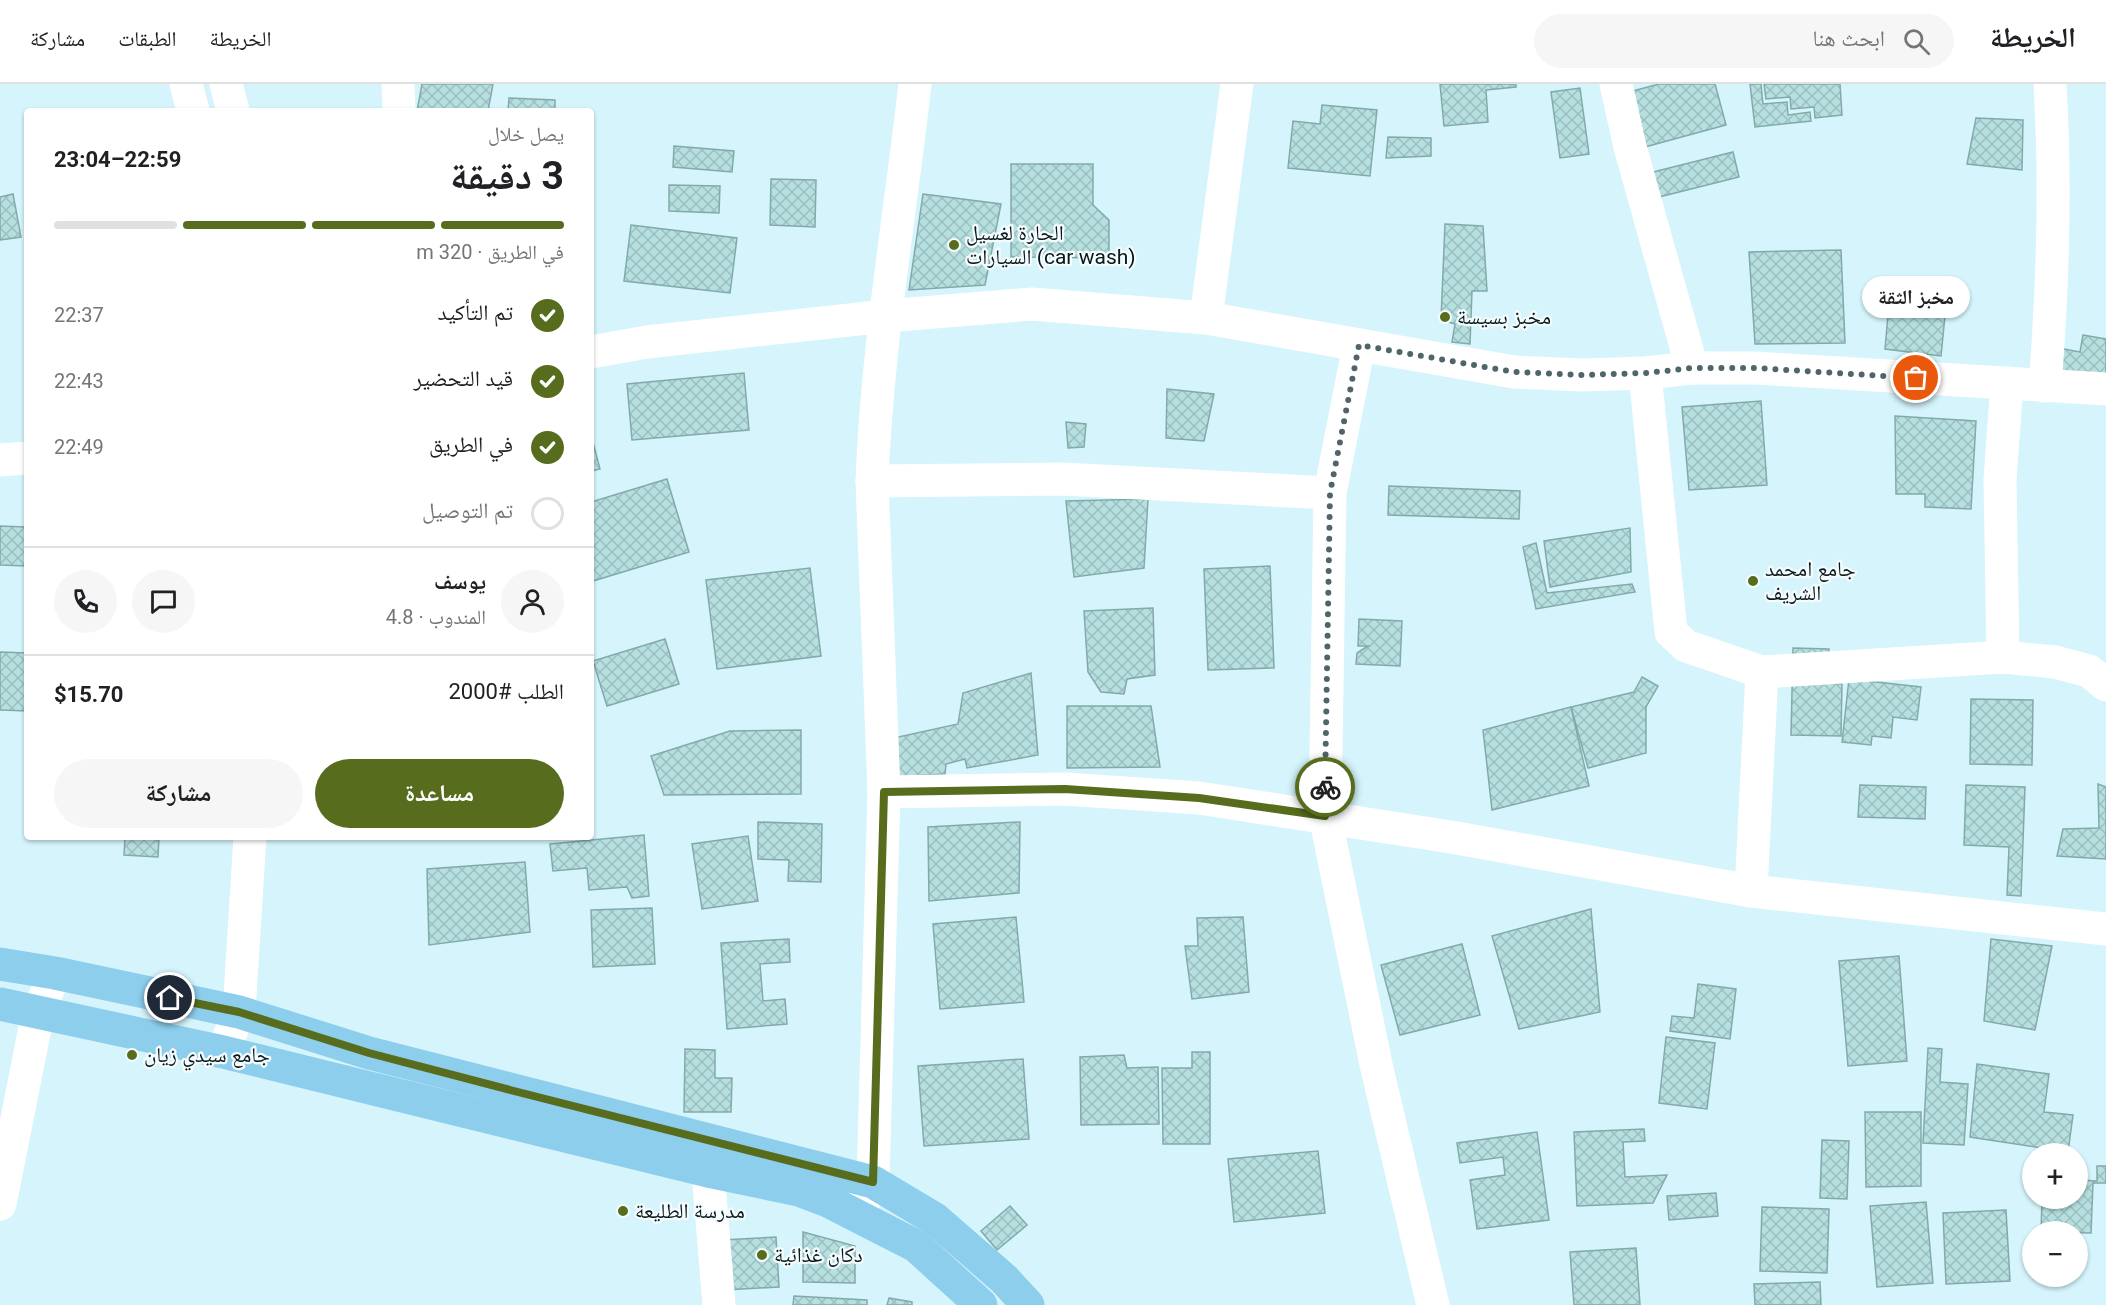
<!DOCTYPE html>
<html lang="ar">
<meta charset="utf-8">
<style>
body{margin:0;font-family:Roboto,"Noto Naskh Arabic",sans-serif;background:#f6f6f6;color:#202124;direction:rtl;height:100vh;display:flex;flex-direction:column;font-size:22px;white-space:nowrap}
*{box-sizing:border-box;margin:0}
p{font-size:20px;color:#757577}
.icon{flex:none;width:33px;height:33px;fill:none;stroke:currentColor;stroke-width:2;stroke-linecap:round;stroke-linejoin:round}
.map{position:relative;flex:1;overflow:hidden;direction:ltr}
.details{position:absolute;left:24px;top:24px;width:570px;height:732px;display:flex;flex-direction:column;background:#fff;border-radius:6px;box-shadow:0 2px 4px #0004;direction:rtl}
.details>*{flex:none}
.buttons{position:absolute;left:2022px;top:1059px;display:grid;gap:12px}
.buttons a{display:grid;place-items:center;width:66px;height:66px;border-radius:50%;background:#fff;box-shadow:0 2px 4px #0004;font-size:30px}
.pin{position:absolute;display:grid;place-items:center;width:51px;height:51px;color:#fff;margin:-26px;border:3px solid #fff;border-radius:50%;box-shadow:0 2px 6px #0007}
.courier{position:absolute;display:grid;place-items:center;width:60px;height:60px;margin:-30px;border:4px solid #576c1c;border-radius:50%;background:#fff;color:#222;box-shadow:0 2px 8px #0007}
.bubble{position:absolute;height:42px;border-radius:21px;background:#fff;box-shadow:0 2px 4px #0004;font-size:20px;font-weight:700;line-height:42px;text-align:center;direction:rtl}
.summary em{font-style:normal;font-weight:700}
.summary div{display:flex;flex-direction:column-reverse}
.summary{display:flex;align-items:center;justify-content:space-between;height:102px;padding:0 30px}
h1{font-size:39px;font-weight:700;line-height:45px}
.bar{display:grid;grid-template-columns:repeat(4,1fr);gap:9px 6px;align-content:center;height:72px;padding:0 30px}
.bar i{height:8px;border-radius:4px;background:#e0e0e0}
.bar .on{background:#576c1c}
.bar p{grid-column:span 4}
.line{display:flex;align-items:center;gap:15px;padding:0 30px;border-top:2px solid #e0e0e0}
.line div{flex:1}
.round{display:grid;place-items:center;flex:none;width:63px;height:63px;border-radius:32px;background:#f6f6f6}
ol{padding:0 30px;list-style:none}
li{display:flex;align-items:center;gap:18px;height:66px}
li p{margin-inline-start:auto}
li .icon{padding:6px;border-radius:50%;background:#576c1c;color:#fff;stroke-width:4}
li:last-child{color:#757577}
li i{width:33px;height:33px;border:3px solid #e0e0e0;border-radius:50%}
.action{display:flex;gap:12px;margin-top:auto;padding:12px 30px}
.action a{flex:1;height:69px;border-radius:36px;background:#576c1c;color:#fff;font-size:24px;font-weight:700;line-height:69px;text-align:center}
.action a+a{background:#f6f6f6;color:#202124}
header{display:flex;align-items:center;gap:36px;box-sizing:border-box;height:84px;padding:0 30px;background:#fff;border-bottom:2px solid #e0e0e0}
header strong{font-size:28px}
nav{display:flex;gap:33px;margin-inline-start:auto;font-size:21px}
.search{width:420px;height:54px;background:#f6f6f6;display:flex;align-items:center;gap:15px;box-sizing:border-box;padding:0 21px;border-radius:33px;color:#757577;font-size:22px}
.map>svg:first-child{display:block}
</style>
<header>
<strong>الخريطة</strong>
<div class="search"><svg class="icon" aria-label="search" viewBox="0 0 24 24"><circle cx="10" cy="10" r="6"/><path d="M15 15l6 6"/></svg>ابحث هنا</div>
<nav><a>الخريطة</a><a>الطبقات</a><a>مشاركة</a></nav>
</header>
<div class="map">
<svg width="2106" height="1221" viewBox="0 0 2106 1221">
<defs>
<pattern id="building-cross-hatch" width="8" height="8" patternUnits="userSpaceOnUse" patternTransform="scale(1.5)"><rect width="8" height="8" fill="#b6dfdf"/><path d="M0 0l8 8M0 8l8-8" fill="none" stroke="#9bbfbf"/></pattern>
</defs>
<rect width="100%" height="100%" fill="#d5f4fc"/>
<g fill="url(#building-cross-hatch)" stroke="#83aaaa" stroke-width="1.5">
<polygon points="422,0 493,0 488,27 417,27"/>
<polygon points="1440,0 1516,0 1516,3 1486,6 1488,38 1444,42"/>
<polygon points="1659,0 1715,0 1726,41 1641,64 1625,9"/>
<polygon points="1750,0 1761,0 1763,20 1787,18 1788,31 1810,28 1811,37 1755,43"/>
<polygon points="1764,0 1840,0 1842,31 1815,34 1814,23 1791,25 1790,13 1766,15"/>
<polygon points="1580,4 1589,70 1560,74 1551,8"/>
<polygon points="509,14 555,16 555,27 508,27"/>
<polygon points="1322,21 1377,26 1370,92 1288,84 1293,37 1320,40"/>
<polygon points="1976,34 2023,36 2022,86 1967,80"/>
<polygon points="1388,53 1431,54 1431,72 1386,74"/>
<polygon points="674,62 734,67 732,88 673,83"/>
<polygon points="1733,68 1739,93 1655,114 1649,89"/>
<polygon points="1011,80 1093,80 1093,121 1109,136 1109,174 1011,173"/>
<polygon points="771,95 816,96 815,143 770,141"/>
<polygon points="669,101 720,102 719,129 669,127"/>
<polygon points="13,110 21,153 0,156 0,113"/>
<polygon points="923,110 1001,120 985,201 909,206"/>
<polygon points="1445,140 1483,142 1487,207 1472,207 1470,260 1452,258 1455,240 1441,236"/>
<polygon points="631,141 737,154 730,209 624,197"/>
<polygon points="1841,166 1845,259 1755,260 1749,168"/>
<polygon points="1890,207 1947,212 1941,272 1885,265"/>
<polygon points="2083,251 2106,255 2106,291 2055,286 2058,264 2080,268"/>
<polygon points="744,289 749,346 632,356 627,300"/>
<polygon points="1167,305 1214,310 1204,357 1166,354"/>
<polygon points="1761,317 1767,401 1689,406 1682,323"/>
<polygon points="1895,332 1976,337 1971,425 1925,423 1925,410 1896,410"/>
<polygon points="1066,338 1086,340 1084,363 1068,364"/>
<polygon points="591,351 600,385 591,387"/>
<polygon points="667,395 689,468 593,497 591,490 591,418"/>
<polygon points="1389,402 1520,407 1519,435 1388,431"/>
<polygon points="27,404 27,482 0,481 0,442 26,443"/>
<polygon points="1148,415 1144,484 1074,493 1066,417"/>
<polygon points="1630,444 1631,488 1550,503 1544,457"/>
<polygon points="1536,459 1547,509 1632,500 1635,508 1536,525 1523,463"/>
<polygon points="1270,482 1274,584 1208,586 1204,485"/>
<polygon points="810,484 821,572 717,585 706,496"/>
<polygon points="1153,524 1155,591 1127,595 1124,610 1101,608 1088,588 1084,527"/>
<polygon points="1359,535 1402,537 1400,582 1356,580 1357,569 1368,562 1358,562"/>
<polygon points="665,555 679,600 607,622 593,577"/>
<polygon points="1793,564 1829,565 1827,599 1842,600 1841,652 1791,651"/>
<polygon points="0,568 27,569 27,627 0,626"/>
<polygon points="1031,589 1038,671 967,684 965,675 946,680 945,690 892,693 889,655 958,640 963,609"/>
<polygon points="1642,593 1658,602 1646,623 1646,669 1588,684 1571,623 1634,608"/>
<polygon points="1849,595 1921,603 1917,636 1893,633 1891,654 1872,652 1871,661 1842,658"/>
<polygon points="1971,615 2033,616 2032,681 1970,680"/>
<polygon points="1067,622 1151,622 1160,683 1067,684"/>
<polygon points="1571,623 1589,702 1492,726 1483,646"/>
<polygon points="801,646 801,710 664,711 651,672 730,647"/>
<polygon points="2098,700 2106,703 2106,775 2057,772 2063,745 2099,744"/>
<polygon points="1860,701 1926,703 1925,735 1858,733"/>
<polygon points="1966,701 2025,703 2021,812 2007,811 2009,763 1964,761"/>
<polygon points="758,738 822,740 821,798 788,797 789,776 758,775"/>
<polygon points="1020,738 1019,809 929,817 928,743"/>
<polygon points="644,751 649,812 632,814 627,803 589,806 587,784 553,787 550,760"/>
<polygon points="748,752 758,817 702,825 692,760"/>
<polygon points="125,753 159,753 158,773 124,771"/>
<polygon points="525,778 530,848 429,861 427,785"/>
<polygon points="652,824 655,880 593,883 591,826"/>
<polygon points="1591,825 1600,928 1519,945 1492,852"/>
<polygon points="1016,833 1024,918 940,925 933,840"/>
<polygon points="1243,833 1249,908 1192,915 1185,862 1198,862 1197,834"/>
<polygon points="789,855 790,878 760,880 763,917 785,915 787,940 727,945 721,859"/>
<polygon points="1991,855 2052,862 2035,946 1984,937"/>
<polygon points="1462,860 1480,931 1400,951 1381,881"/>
<polygon points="1899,872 1907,977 1848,982 1839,877"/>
<polygon points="1698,900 1736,905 1730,955 1670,947 1672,932 1694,934"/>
<polygon points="1666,953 1715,959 1707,1025 1659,1019"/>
<polygon points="1928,964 1942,965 1940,998 1968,1000 1964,1061 1923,1059"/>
<polygon points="685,965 715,966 715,994 732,994 731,1028 684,1028"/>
<polygon points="1192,968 1210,968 1210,1060 1163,1060 1162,984 1192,984"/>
<polygon points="1124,971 1127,984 1158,983 1159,1040 1081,1041 1080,973"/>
<polygon points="1023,975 1029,1055 924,1062 918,982"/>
<polygon points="1977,980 2049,990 2044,1028 2073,1031 2068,1068 1970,1053"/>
<polygon points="1865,1028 1921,1028 1921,1102 1866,1103"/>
<polygon points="1644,1045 1645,1057 1623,1058 1625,1093 1667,1091 1653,1119 1577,1122 1574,1048"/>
<polygon points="1537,1048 1549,1136 1477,1145 1470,1096 1505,1091 1503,1073 1460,1079 1457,1059"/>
<polygon points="1822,1056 1849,1057 1847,1115 1820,1114"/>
<polygon points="1318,1067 1325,1129 1234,1138 1228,1075"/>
<polygon points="2097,1082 2106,1082 2106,1099 2093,1099 2091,1149 2041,1148 2042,1114 2078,1114 2078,1096 2097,1097"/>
<polygon points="1716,1109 1718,1132 1669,1136 1667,1112"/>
<polygon points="1926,1118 1933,1199 1877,1203 1870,1122"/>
<polygon points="1010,1122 1027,1141 997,1166 981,1147"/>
<polygon points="1762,1123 1829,1125 1827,1189 1760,1187"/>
<polygon points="2006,1126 2010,1197 1946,1200 1943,1129"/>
<polygon points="803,1148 855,1162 855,1199 803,1198"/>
<polygon points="776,1153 779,1203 725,1206 722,1156"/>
<polygon points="1636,1164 1640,1221 1574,1221 1570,1168"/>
<polygon points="1820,1198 1821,1221 1755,1221 1754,1200"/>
<polygon points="794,1212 867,1216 867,1221 793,1221"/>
<polygon points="889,1214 912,1218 912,1221 887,1221"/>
</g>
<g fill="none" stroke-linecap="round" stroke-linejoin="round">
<g stroke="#fff" stroke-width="33">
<polyline points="186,0 193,27"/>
<polyline points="226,0 233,27"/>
<polyline points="398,0 399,27"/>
<polyline points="1616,0 1630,63 1692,284"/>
<polyline points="1206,234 1237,0"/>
<polyline points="1359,261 1330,409 1325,732 1377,985 1433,1221"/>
<polyline points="591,268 647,258 886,232 1032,220 1206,234 1514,288 1582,291 1645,289 1692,284 1756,284 2106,305"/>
<polyline points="1645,289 1671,548 1686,562 1762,588 1751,807"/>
<polyline points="2007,299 2000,396 2003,573 2055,578 2089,587 2106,601"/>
<path d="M2045,302C2053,201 2056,101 2050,0"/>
<polyline points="0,376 27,374"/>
<polyline points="872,397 1063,395 1330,409"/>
<polyline points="1762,588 2003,573"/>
<polyline points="884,708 1065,705 1199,714 1451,753 1751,807 2106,845"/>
<polyline points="223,968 239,928 250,753"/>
<polyline points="708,1087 719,1221"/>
</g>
<g stroke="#fff" stroke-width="33">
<polyline points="0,1120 38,929 55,889"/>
<path d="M857,1131L873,1098L884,708L872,397C877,264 900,132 915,0"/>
</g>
<g stroke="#8dceed" stroke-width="33">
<polyline points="0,880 55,889 239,928 369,969 873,1098 935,1135 1004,1195 1028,1221"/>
<polyline points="0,920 223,968 708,1087 799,1106 828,1117 916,1162 981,1221"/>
</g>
</g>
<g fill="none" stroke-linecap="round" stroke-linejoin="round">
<polyline stroke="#50656a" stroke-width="6" stroke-dasharray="0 10.8" points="1325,703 1330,409 1359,261 1514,288 1582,291 1646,289 1692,284 1756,284 1916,294"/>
<polyline stroke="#576c1c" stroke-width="8" points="170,914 239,928 369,969 510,1006 873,1098 884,708 1065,705 1199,714 1325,732 1325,703"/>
</g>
<g fill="#576c1c" stroke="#f5fcfe" stroke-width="2">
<circle cx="954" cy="161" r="6"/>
<circle cx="1445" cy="233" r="6"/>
<circle cx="1753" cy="497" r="6"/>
<circle cx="132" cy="971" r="6"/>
<circle cx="623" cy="1127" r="6"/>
<circle cx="762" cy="1171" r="6"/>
</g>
<g text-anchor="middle" stroke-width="4.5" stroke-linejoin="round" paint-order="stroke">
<g font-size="21" fill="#09181b" stroke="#f5fcfe" text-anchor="start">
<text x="966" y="156">الحارة لغسيل<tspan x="966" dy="24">السيارات (car wash)</tspan></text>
<text x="1457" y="240">مخبز بسيسة</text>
<text x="1765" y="492">جامع امحمد<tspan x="1765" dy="24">الشريف</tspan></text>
<text x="144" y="978">جامع سيدي زيان</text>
<text x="635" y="1134">مدرسة الطليعة</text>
<text x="774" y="1178">دكان غذائية</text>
</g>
</g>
</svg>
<div class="buttons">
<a>+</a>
<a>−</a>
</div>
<div class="pin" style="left:1916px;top:294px;background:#ea580c"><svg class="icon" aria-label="bag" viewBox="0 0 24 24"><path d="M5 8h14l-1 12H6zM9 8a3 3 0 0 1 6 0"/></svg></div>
<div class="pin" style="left:170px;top:914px;background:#1f2937"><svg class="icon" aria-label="home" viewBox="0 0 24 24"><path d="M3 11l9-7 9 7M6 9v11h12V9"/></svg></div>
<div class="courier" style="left:1325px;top:703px"><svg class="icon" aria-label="bike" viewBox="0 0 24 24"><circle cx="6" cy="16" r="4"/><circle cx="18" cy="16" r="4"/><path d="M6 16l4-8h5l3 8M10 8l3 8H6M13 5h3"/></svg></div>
<div class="bubble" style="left:1862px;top:192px;width:108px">مخبز الثقة</div>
<section class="details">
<div class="summary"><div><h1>3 دقيقة</h1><p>يصل خلال</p></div><em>22:59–23:04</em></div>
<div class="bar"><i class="on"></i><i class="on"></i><i class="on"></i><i></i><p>في الطريق · 320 m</p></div>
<ol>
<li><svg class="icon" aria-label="check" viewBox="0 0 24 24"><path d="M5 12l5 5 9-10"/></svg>تم التأكيد<p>22:37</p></li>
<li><svg class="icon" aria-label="check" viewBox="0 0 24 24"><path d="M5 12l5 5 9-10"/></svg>قيد التحضير<p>22:43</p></li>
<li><svg class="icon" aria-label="check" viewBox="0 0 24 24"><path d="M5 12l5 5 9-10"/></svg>في الطريق<p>22:49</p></li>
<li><i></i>تم التوصيل</li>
</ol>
<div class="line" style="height:108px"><a class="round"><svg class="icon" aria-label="person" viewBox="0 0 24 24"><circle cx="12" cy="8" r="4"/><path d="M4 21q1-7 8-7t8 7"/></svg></a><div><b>يوسف</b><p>المندوب · 4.8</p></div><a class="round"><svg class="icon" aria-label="chat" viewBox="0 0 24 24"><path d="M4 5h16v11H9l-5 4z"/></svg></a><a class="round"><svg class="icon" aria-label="phone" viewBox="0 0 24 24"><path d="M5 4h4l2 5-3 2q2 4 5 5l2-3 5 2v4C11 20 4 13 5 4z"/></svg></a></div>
<div class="line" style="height:78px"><div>الطلب #2000</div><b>$15.70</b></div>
<div class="action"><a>مساعدة</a><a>مشاركة</a></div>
</section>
</div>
